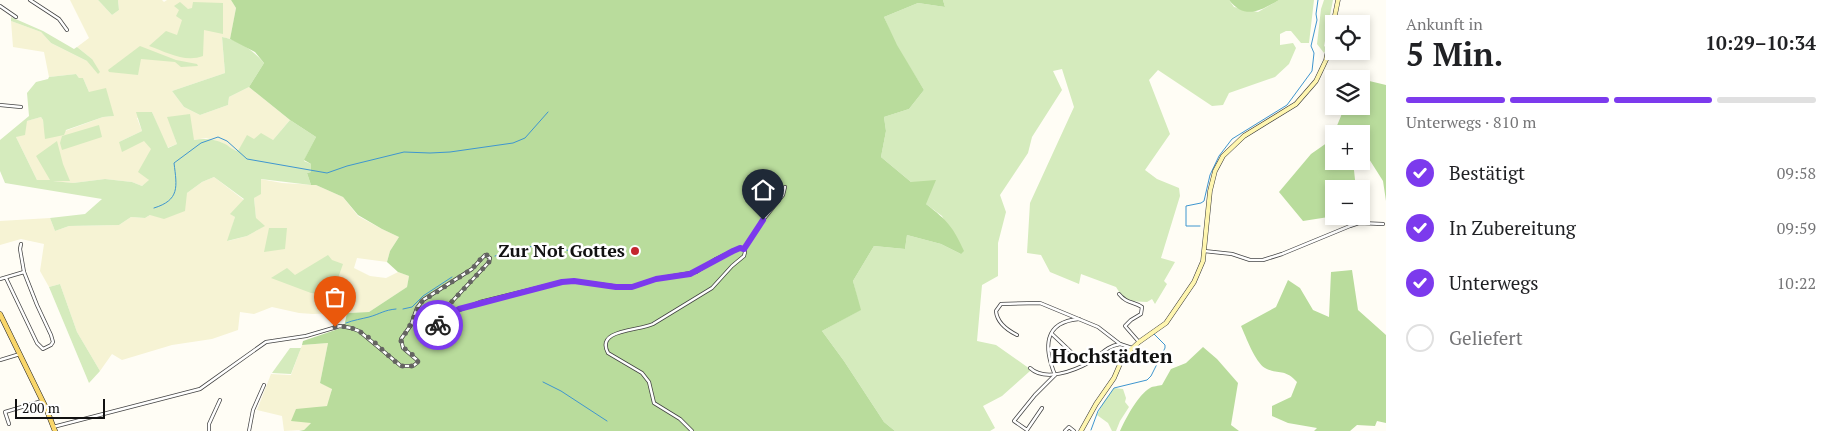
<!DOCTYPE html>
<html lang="de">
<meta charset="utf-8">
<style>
body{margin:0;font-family:"PT Serif",serif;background:#f6f6f6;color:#202124;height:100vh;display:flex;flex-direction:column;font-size:19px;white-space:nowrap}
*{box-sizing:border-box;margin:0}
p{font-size:16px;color:#757577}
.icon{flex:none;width:28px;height:28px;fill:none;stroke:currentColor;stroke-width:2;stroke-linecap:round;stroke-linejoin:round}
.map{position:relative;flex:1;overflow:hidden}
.sheet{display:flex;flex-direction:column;background:#fff;width:450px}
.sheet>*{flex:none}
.fabs{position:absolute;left:1325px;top:15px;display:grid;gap:10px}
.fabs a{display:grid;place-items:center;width:45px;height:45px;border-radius:0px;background:#fff;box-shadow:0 2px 8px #0003;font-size:25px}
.scale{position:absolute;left:15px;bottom:12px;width:90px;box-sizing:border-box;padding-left:5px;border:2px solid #111;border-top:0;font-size:14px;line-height:18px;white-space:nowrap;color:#111;-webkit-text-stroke:4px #fff;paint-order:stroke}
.pin{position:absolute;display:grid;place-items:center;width:42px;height:42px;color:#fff;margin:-51px -21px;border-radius:50% 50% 50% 0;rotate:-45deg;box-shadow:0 0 5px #0007}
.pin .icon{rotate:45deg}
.courier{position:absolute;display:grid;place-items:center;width:50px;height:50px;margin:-25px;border:4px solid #7c3aed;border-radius:50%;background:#fff;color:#222;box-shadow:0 1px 6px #0007}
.overview em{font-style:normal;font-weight:700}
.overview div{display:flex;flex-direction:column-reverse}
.overview{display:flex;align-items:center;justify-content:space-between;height:85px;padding:0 20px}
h1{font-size:32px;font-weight:700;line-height:38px}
.bar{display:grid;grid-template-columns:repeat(4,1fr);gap:8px 5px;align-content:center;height:60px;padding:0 20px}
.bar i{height:6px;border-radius:4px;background:#e0e0e0}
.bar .active{background:#7c3aed}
.bar p{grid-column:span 4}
ol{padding:0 20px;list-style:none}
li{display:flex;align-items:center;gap:15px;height:55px}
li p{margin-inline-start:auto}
li .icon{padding:5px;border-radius:50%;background:#7c3aed;color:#fff;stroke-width:4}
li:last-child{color:#757577}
li i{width:28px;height:28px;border:2px solid #e0e0e0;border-radius:50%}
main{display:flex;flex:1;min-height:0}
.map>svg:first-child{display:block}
</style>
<main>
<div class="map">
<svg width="1386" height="431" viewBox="0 0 1386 431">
<rect width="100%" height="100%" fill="#fffdf5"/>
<g fill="#f6f3d4">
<polygon points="70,0 98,0 112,15 119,10 118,0 162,0 164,2 167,0 231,0 236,8 230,39 222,37 225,73 172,91 184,107 200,115 228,105 229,97 249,87 290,120 273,140 254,140 238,151 233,150 223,143 206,138 194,140 168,117 177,144 167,148 152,112 137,118 142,131 119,142 145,140 152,149 146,159 149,181 142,186 132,182 105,179 73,183 37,180 16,137 27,121 41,117 43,120 46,138 103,117 114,116 89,92 83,78 79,78 76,74 49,77 44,52 13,47 11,21 41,32 51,43 87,61 92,59 77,47 89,38"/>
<polygon points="214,177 244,200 231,214 235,217 228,241 247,236 264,226 256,219 254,198 260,179 282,183 316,185 343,197 358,216 382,229 399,237 390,251 387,262 357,258 354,268 370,276 386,278 398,272 409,276 407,287 369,312 313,314 299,313 272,307 254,314 240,312 238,330 212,339 172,345 122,360 112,354 100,371 77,332 60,284 49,287 40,271 44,244 21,239 0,245 0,221 50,218 55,231 69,226 119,225 131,217 145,218 187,193 202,182"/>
<polygon points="328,343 320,383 332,388 328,406 319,407 311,423 304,430 284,431 282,416 257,410 271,374 291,375 302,345"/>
</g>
<g fill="#d5ebbd">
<polygon points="98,0 118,0 119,10 112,15"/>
<polygon points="943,0 1229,0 1234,7 1258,12 1279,0 1314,0 1309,43 1301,43 1291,31 1286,31 1280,34 1280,45 1293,43 1296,48 1289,64 1275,77 1229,93 1223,105 1212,106 1158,70 1149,80 1170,134 1145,170 1157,179 1179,188 1180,196 1161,258 1175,262 1164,281 1167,284 1155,304 1152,299 1147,302 1128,301 1123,298 1116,287 1081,274 1079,284 1050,272 1041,255 1027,253 1030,203 1074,107 1062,69 1053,71 1062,90 1032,137 1028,153 1000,195 1006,212 998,243 998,276 982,285 977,341 996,345 1030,369 1030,371 1002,396 983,406 995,428 990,431 895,431 884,422 844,361 822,331 860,310 853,281 874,246 905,249 907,235 941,244 961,254 942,216 926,204 911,182 881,157 886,131 884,117 909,109 924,90 896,45 884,17 918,3 945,7"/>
<polygon points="1324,0 1333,0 1324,46 1327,48 1324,53 1317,44 1321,9"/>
<path d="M180,2L188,9L192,8L193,2L223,3V34L204,30L203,56C185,63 166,52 149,46L166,31L177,35L182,20L176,16L179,10L174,6Z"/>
<polygon points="11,17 43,31 74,49 77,47 92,59 100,72 98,74 87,61 51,43 41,32 11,21"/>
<path d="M222,37C238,40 253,50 264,63L249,87L229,97L228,105L200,115L184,107L172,91L225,73Z"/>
<polygon points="140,46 176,60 197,64 198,66 181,67 175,62 141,59 138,75 109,72 108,70"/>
<path d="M76,74L79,78H83L89,92L106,88L114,116L103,117L66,130L64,135L45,139L43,120L41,117L27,121L25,135L16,137L37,180H50L36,156L57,141L63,164L70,181H53L73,183L105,179L132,182L142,186L149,180L138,172L151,149L144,141L122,152L119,142L142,131L136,112H152L168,148L177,144L167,117L190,114L194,140C204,138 214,139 223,143C229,145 231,150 238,151L247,135L254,139L261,133L273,140L290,120L316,137L304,161L311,164V172L307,173L311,185L261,179V194L254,198L256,218L265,226L247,236L227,241L235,217L230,214L244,199L214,177L202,182L187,193L185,211L164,219L150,215L145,218L131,217L119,225L69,226L55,231L50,218L85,214L102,199L5,183L0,171V140L29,116L27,93L36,82L48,79L49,77Z"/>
<polygon points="99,125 102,137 62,150 60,143 62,136"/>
<polygon points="269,228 287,228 285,249 264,252"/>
<polygon points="328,255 332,260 343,264 332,295 311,293 271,278 287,268 295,275"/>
<polygon points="60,284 77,332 100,371 89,383 49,287"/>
<polygon points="290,348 301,348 291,374 272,373"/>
<polygon points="1114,388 1123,389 1126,398 1125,402 1129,407 1120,421 1116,431 1112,431 1108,423 1097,415 1103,403"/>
</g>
<g fill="#b9dc9c">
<path d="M231,0H943L945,7L918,3L884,17L897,45L924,90L909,109L884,117L886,131L881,157L911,182L936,180L926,204C948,221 953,227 964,251L961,254L941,244L907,235L905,249L874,246L853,281L861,310L822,331L844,361L884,422L895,431H299L304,430L311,423L291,421L296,409L327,406L332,389L320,383L328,343L302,345L303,341L344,327L347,313L369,312L407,287L409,276L398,272L387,262L390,251L399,237L382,229L358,215L343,197L316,185H311L307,173L311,172V164L304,160L316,137L290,120L249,87L264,63L255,52L230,39L236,8Z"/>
<path d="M1229,0H1279C1260,11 1245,20 1229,0Z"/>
<polygon points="1361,79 1386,85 1386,201 1383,181 1364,151 1361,152 1361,134 1334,134 1334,161 1353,161 1356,189 1334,189 1334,216 1335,216 1303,221 1279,192 1311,154 1331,140 1341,116 1343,106 1361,106"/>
<path d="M1352,270L1358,310L1386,335V423L1377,421L1375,426L1357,425L1350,431H1314L1317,428L1288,423L1272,416V406L1291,397L1297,382C1285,368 1278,375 1265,368C1255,362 1246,337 1241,326L1276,307L1288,280L1300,288L1313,310L1329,317L1331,272Z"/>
<path d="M1203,347L1217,359L1238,383L1231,425L1239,431H1120C1126,418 1138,395 1150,388C1153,386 1159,386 1162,385L1171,369L1186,363Z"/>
</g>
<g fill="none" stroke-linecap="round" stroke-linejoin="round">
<g stroke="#3f96cf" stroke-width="1">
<path d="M154,208C180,200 177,187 174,163L201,143L218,137L227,141L247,159L327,173L347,166L404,152L430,153L450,152L513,143L525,138L548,112"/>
<polyline points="1200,226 1186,226 1186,206 1201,203 1204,201 1210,175 1219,156 1232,139 1287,105 1312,71 1314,53 1311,46 1317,20 1316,14 1318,0"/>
<polyline points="495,256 537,245 554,247 575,252 604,254"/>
<polyline points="403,309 412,307 423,296 452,277"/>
<path d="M346,323C354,320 361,319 369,317C380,314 384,310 396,309"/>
<polyline points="543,382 561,391 607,421"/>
<polyline points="1091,430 1098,411 1114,388 1147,380 1151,376 1165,348 1165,345 1154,334"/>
</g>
<defs>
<g id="street">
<polyline points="30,0 59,19 67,30"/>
<polyline points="0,6 16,17"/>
<polyline points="0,105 21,107"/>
<polyline points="21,244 20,249 24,272"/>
<polyline points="1204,251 1232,254 1250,260 1263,260 1282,254 1350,226 1359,223 1383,224"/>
<polyline points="0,279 24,272 37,305 51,335 53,342 51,345 43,349 37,343 6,278"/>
<path d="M1119,294C1127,304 1133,301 1142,307L1141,314L1131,320L1125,326L1139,342"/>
<polyline points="1052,334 1071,352"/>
<path d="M1017,335C1007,330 997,323 996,311L1001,304L1040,303L1098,327L1120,344L1132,348"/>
<polyline points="0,360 20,354"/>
<path d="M1030,368C1045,382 1074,371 1090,362C1102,355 1104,347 1120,344"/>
<path d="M1055,375C1044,348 1043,322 1079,319"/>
<polyline points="1042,408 1027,430 1014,421 1035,395 1055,375"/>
<polyline points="9,424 5,412 42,401"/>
<polyline points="53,427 200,389 266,342 306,336 340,326 351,328 359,331 401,366 413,366 417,363 417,360 403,348 401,339 411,325 417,308 423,300 472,269 485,255 490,258 489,262 445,309 438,322 440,329 446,329 452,313 480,302 562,282 574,281 621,287 632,287 656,279 696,272 716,259 733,251 740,248 744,249"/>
<polyline points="209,431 209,424 220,400"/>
<polyline points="249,431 253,410 264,385"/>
<path d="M692,431L680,419L654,403L649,382L642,373L608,353C595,329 639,331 653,324L712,288L732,266L744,256L745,252L744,249L763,220L783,195L785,187"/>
<polyline points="1065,431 1069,427 1074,431"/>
</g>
<polyline id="secondary" points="1081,431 1096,404 1114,378 1123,357 1139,342 1166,323 1194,282 1203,261 1210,191 1215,171 1223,156 1244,136 1296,104 1316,81 1326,60 1338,0"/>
<polyline id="primary" points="0,314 46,408 55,431"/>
</defs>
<use href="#street" stroke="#444" stroke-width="4"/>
<use href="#secondary" stroke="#333" stroke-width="5"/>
<use href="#primary" stroke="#222" stroke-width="5.5"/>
<use href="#street" stroke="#fff" stroke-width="2.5"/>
<use href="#secondary" stroke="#fff6b0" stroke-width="4"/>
<use href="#primary" stroke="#f9d66b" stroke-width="4.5"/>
</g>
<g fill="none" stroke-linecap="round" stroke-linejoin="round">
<path stroke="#646461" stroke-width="5" stroke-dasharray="0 9" d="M335,327C363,322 381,352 401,366H415L418,362C414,352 403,352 401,341L410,325L421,302L472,269L484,255H488L490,258L489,262L445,309L440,318L438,325"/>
<polyline stroke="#7c3aed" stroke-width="6" points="438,325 441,329 446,329 450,315 459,309 562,282 574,281 616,287 632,287 656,279 690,274 733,251 740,248 744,249 763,220"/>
</g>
<circle fill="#c4262e" stroke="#fff" stroke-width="2" cx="635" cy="251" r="5"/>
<g text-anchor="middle" stroke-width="5" stroke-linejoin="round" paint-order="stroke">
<g font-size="18" font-weight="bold" fill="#111" stroke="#fff" text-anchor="end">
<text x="625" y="257">Zur Not Gottes</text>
</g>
<g font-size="20" font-weight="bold" fill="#111" stroke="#fff">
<text x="1112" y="363">Hochstädten</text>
</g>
</g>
</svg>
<div class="fabs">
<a><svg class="icon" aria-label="locate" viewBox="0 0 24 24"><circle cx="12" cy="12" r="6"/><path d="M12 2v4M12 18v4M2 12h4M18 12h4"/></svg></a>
<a><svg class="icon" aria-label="layers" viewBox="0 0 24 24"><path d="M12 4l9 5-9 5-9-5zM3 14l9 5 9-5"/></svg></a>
<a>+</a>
<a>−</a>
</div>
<div class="scale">200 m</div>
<div class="pin" style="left:335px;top:327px;background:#ea580c"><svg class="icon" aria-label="bag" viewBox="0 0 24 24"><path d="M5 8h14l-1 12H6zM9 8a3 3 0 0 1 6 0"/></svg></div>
<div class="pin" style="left:763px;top:220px;background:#1f2937"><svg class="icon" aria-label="home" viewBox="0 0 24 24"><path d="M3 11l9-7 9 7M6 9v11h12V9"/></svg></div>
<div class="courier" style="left:438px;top:325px"><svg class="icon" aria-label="bike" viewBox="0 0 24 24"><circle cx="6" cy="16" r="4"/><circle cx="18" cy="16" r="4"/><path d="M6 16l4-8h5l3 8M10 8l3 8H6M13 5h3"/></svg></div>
</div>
<section class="sheet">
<div class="overview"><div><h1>5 Min.</h1><p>Ankunft in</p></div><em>10:29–10:34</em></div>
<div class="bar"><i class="active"></i><i class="active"></i><i class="active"></i><i></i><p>Unterwegs · 810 m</p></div>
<ol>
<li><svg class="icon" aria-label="check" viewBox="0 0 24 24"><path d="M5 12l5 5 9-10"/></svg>Bestätigt<p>09:58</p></li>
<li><svg class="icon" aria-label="check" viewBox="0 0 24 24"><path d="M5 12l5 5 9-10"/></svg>In Zubereitung<p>09:59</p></li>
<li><svg class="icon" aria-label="check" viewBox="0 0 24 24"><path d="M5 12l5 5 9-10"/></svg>Unterwegs<p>10:22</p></li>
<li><i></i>Geliefert</li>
</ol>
</section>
</main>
